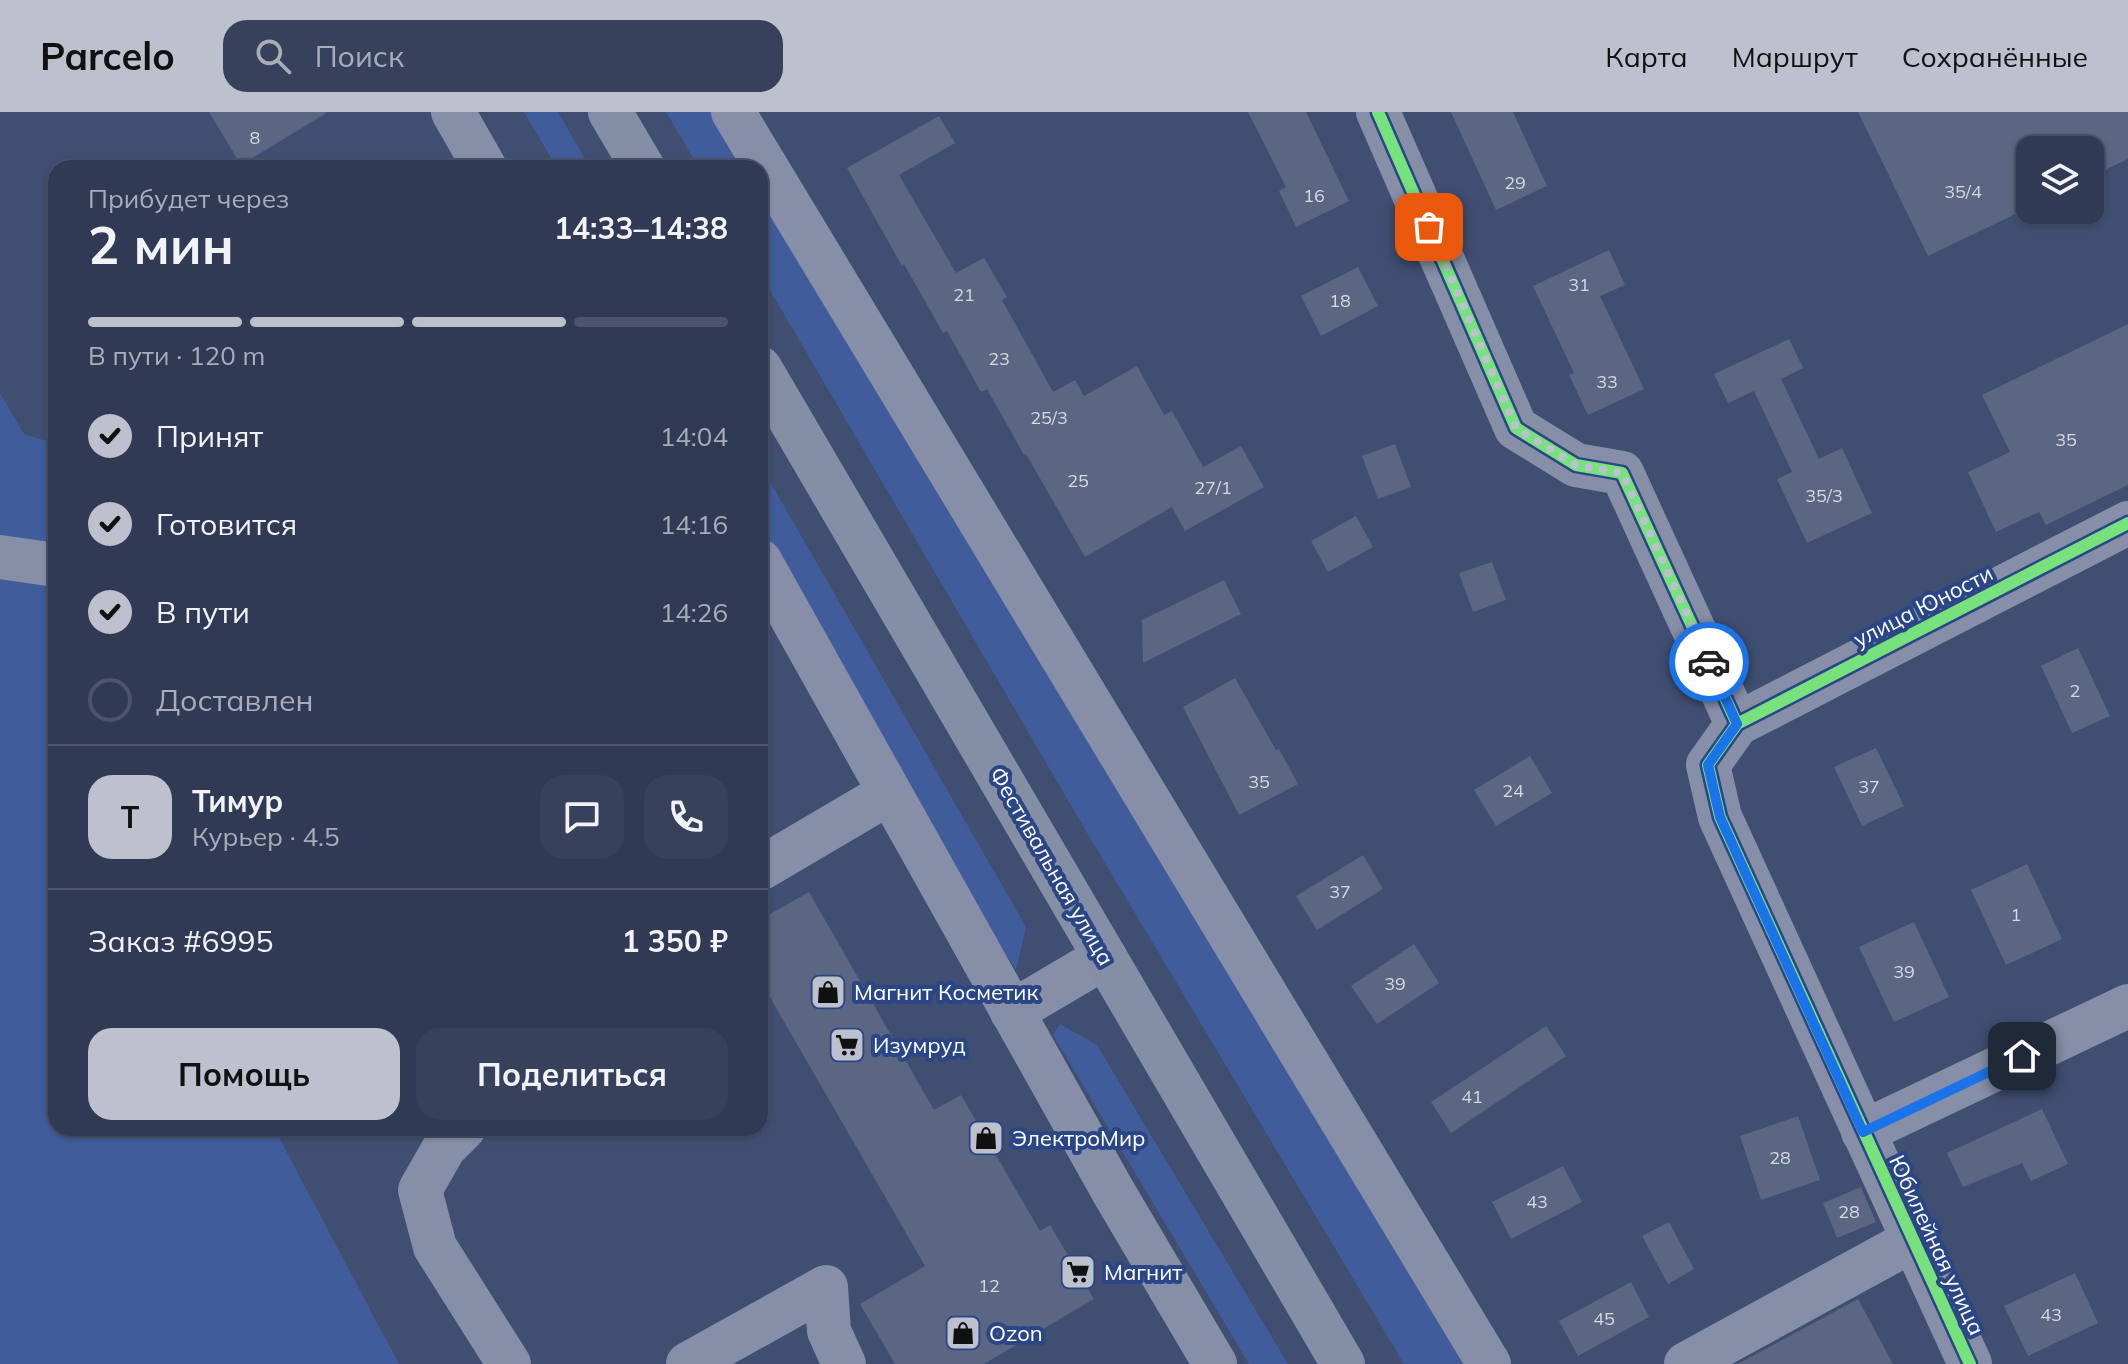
<!DOCTYPE html>
<html lang="ru">
<meta charset="utf-8">
<style>
body{margin:0;font-family:Mulish,sans-serif;background:#38415b;color:#f1f3f6;height:100vh;display:flex;flex-direction:column;font-size:30px;white-space:nowrap}
*{box-sizing:border-box;margin:0}
p{font-size:26px;color:#a8adb9}
.icon{flex:none;width:44px;height:44px;fill:none;stroke:currentColor;stroke-width:2;stroke-linecap:round;stroke-linejoin:round}
.map{position:relative;flex:1;overflow:hidden}
.sheet{position:absolute;left:48px;top:48px;width:720px;height:976px;display:flex;flex-direction:column;background:#303a55;border-radius:24px;box-shadow:0 2px 6px #0004,0 0 0 2px #4b546c}
.sheet>*{flex:none}
.tools{position:absolute;left:2016px;top:24px;display:grid;gap:16px}
.tools a{display:grid;place-items:center;width:88px;height:88px;border-radius:16px;background:#303a55;box-shadow:0 2px 6px #0004,0 0 0 2px #4b546c;font-size:40px}
.pin{position:absolute;display:grid;place-items:center;width:68px;height:68px;color:#fff;margin:-34px;border-radius:16px;box-shadow:0 4px 12px #0006}
.courier{position:absolute;display:grid;place-items:center;width:80px;height:80px;margin:-40px;border:6px solid #1a73e8;border-radius:50%;background:#fff;color:#222;box-shadow:0 2px 10px #0007}
.headline em{font-style:normal;font-weight:700}
.headline div{display:flex;flex-direction:column-reverse}
.headline{display:flex;align-items:center;justify-content:space-between;height:136px;padding:0 40px}
h1{font-size:52px;font-weight:700;line-height:60px}
.bar{display:grid;grid-template-columns:repeat(4,1fr);gap:12px 8px;align-content:center;height:96px;padding:0 40px}
.bar i{height:10px;border-radius:6px;background:#4b546c}
.bar .on{background:#bcc1cd}
.bar p{grid-column:span 4}
.line{display:flex;align-items:center;gap:20px;padding:0 40px;border-top:2px solid #4b546c}
.line div{flex:1}
.round{display:grid;place-items:center;flex:none;width:84px;height:84px;border-radius:24px;background:#38415b}
ol{padding:0 40px;list-style:none}
li{display:flex;align-items:center;gap:24px;height:88px}
li p{margin-inline-start:auto}
li .icon{padding:8px;border-radius:50%;background:#bcc1cd;color:#111;stroke-width:4}
li:last-child{color:#a8adb9}
li i{width:44px;height:44px;border:4px solid #4b546c;border-radius:50%}
.cta{display:flex;gap:16px;margin-top:auto;padding:16px 40px}
.cta a{flex:1;height:92px;border-radius:24px;background:#bcc1cd;color:#111;font-size:32px;font-weight:700;line-height:92px;text-align:center}
.cta a+a{background:#38415b;color:#f1f3f6}
header{display:flex;align-items:center;gap:48px;box-sizing:border-box;height:112px;padding:0 40px;background:#bcc1cd;color:#111}
header strong{font-size:38px}
nav{display:flex;gap:44px;margin-inline-start:auto;font-size:28px}
.search{width:560px;height:72px;background:#38415b;display:flex;align-items:center;gap:20px;box-sizing:border-box;padding:0 28px;border-radius:24px;color:#a8adb9;font-size:30px}
.map>svg:first-child{display:block}
</style>
<header>
<strong>Parcelo</strong>
<div class="search"><svg class="icon" aria-label="search" viewBox="0 0 24 24"><circle cx="10" cy="10" r="6"/><path d="M15 15l6 6"/></svg>Поиск</div>
<nav><a>Карта</a><a>Маршрут</a><a>Сохранённые</a></nav>
</header>
<div class="map">
<svg width="2128" height="1252" viewBox="0 0 2128 1252">
<rect width="100%" height="100%" fill="#404e71"/>
<g fill="#405c9b">
<polygon points="524,0 558,0 590,56 557,56"/>
<polygon points="666,0 713,0 747,56 699,56"/>
<polygon points="760,78 1468,1252 1404,1252 1086,719 760,161"/>
<polygon points="0,281 24,322 56,332 56,1016 274,1016 399,1252 0,1252"/>
<polygon points="760,360 765,361 1026,815 1016,858 987,814 760,411"/>
<polygon points="1060,912 1097,933 1288,1252 1249,1252 1053,923"/>
</g>
<g fill="#5a6682">
<polygon points="209,0 328,0 241,53"/>
<polygon points="1248,0 1306,0 1349,89 1296,115 1279,79 1286,75"/>
<polygon points="1451,0 1513,0 1547,74 1496,98"/>
<polygon points="1858,0 2128,0 2128,47 2090,65 2090,38 2030,38 2030,95 1928,144"/>
<polygon points="939,4 955,31 899,63 956,161 984,146 1007,185 1002,188 1053,280 1075,268 1084,284 1137,254 1164,303 1172,299 1203,355 1241,334 1264,375 1185,419 1172,395 1085,445 1026,342 1024,343 987,277 981,280 947,219 943,221 904,152 902,154 847,56"/>
<polygon points="1609,138 1625,173 1600,184 1644,277 1588,303 1569,263 1574,261 1533,174"/>
<polygon points="1358,155 1378,194 1321,224 1301,184"/>
<polygon points="2128,212 2128,373 2046,413 2039,400 1996,420 1968,360 2010,340 1982,283"/>
<polygon points="1789,227 1803,256 1781,267 1819,347 1842,336 1872,401 1807,431 1777,367 1792,360 1754,279 1728,291 1714,262"/>
<polygon points="1395,332 1411,375 1378,387 1362,344"/>
<polygon points="1356,404 1373,435 1328,460 1311,429"/>
<polygon points="1492,450 1506,488 1473,500 1459,461"/>
<polygon points="1224,468 1241,502 1143,551 1142,508"/>
<polygon points="2078,536 2110,604 2072,621 2041,554"/>
<polygon points="1235,566 1276,638 1279,637 1298,672 1239,703 1183,595"/>
<polygon points="1876,636 1904,694 1862,714 1834,655"/>
<polygon points="1530,644 1552,681 1496,714 1474,678"/>
<polygon points="1363,743 1383,777 1317,818 1296,784"/>
<polygon points="2027,752 2062,827 2006,853 1971,778"/>
<polygon points="809,780 934,998 961,983 1040,1119 1050,1113 1094,1187 984,1252 895,1252 860,1192 925,1154 760,868 760,808"/>
<polygon points="1914,810 1949,885 1894,910 1859,835"/>
<polygon points="1414,832 1439,871 1377,912 1351,874"/>
<polygon points="1546,914 1566,944 1451,1021 1431,990"/>
<polygon points="2042,997 2068,1052 2031,1069 2022,1051 1963,1075 1947,1041"/>
<polygon points="1798,1004 1820,1068 1761,1088 1740,1024"/>
<polygon points="1563,1054 1582,1090 1511,1127 1492,1090"/>
<polygon points="1861,1075 1876,1110 1837,1126 1823,1091"/>
<polygon points="1669,1110 1694,1157 1668,1172 1642,1124"/>
<polygon points="2075,1161 2098,1211 2028,1244 2004,1194"/>
<polygon points="1631,1170 1649,1205 1578,1244 1559,1209"/>
<polygon points="1858,1187 1893,1252 1738,1252"/>
</g>
<g fill="none" stroke-linecap="round" stroke-linejoin="round">
<g stroke="#868fa7" stroke-width="44">
<polyline points="453,0 485,56"/>
<polyline points="733,0 1489,1252"/>
<polyline points="1378,0 1516,316 1576,353 1622,361 1737,612"/>
<polyline points="0,445 56,453"/>
<polyline points="760,449 1114,1081 1215,1252"/>
<polyline points="760,757 889,681"/>
<polyline points="1012,900 1105,845"/>
<polyline points="464,1016 444,1036 420,1078 435,1135 509,1252"/>
<polyline points="1863,1020 2128,894"/>
<polyline points="688,1252 826,1175 829,1219 844,1252"/>
<polyline points="1686,1252 1913,1128"/>
<polyline points="1970,1252 1720,705 1708,653 1737,612 2128,411"/>
</g>
<g stroke="#848ea4" stroke-width="44">
<polyline points="610,0 643,56"/>
<polyline points="760,256 1343,1252"/>
</g>
<defs>
<g id="cycleway">
<polyline points="1378,0 1516,316 1576,353 1622,361 1737,612"/>
<polyline points="1970,1252 1720,705 1708,653 1737,612 2128,411"/>
</g>
</defs>
<use href="#cycleway" stroke="#2b4686" stroke-width="17"/>
<use href="#cycleway" stroke="#77e17e" stroke-width="12"/>
</g>
<g fill="none" stroke-linecap="round" stroke-linejoin="round">
<polyline stroke="#bcc1cd" stroke-width="8" stroke-dasharray="0 14.4" points="1429,115 1516,316 1576,353 1622,361 1709,550"/>
<polyline stroke="#1a73e8" stroke-width="10" points="1709,550 1737,612 1708,653 1720,705 1863,1020 2022,944"/>
</g>
<defs>
<symbol id="shop-square" viewBox="-11 -11 22 22"><rect x="-9" y="-9" width="18" height="18" rx="4" fill="#bcc1cd" stroke="#2b4686"/><path d="M-5-2.5h2.3a2.7 3.5 0 0 1 5.4 0H5L5.5 6h-11ZM-1.5-2.5h3a1.5 2.3 0 0 0-3 0Z" fill="#111"/></symbol>
<symbol id="supermarket-square" viewBox="-11 -11 22 22"><rect x="-9" y="-9" width="18" height="18" rx="4" fill="#bcc1cd" stroke="#2b4686"/><path d="M-6-5.5h2.5l.6 2H6L4.5 2H-2.5L-4.4-4H-6ZM-1.5 3.2a1.3 1.3 0 1 0 .1 0ZM3 3.2a1.3 1.3 0 1 0 .1 0Z" fill="#111"/></symbol>
</defs>
<g fill-rule="evenodd">
<use href="#shop-square" x="808" y="860" width="40" height="40"/>
<use href="#supermarket-square" x="827" y="913" width="40" height="40"/>
<use href="#shop-square" x="966" y="1006" width="40" height="40"/>
<use href="#supermarket-square" x="1058" y="1140" width="40" height="40"/>
<use href="#shop-square" x="943" y="1201" width="40" height="40"/>
</g>
<g text-anchor="middle" stroke-width="8" stroke-linejoin="round" paint-order="stroke">
<g font-size="18" fill="#d6d9e0">
<text x="255" y="32">8</text>
<text x="1515" y="77">29</text>
<text x="1963" y="86">35/4</text>
<text x="1314" y="90">16</text>
<text x="1579" y="179">31</text>
<text x="964" y="189">21</text>
<text x="1340" y="195">18</text>
<text x="999" y="253">23</text>
<text x="1607" y="276">33</text>
<text x="1049" y="312">25/3</text>
<text x="2066" y="334">35</text>
<text x="1078" y="375">25</text>
<text x="1213" y="382">27/1</text>
<text x="1824" y="390">35/3</text>
<text x="2075" y="585">2</text>
<text x="1259" y="676">35</text>
<text x="1869" y="681">37</text>
<text x="1513" y="685">24</text>
<text x="1340" y="786">37</text>
<text x="2016" y="809">1</text>
<text x="1904" y="866">39</text>
<text x="1395" y="878">39</text>
<text x="1472" y="991">41</text>
<text x="1780" y="1052">28</text>
<text x="1537" y="1096">43</text>
<text x="1849" y="1106">28</text>
<text x="989" y="1180">12</text>
<text x="2051" y="1209">43</text>
<text x="1604" y="1213">45</text>
</g>
<g font-size="22" fill="#fff" stroke="#2b4686">
<text transform="translate(1923 494) rotate(-27)" y="8">улица Юности</text>
<text transform="translate(1052 754) rotate(60)" y="8">Фестивальная улица</text>
<text transform="translate(1937 1133) rotate(65)" y="8">Юбилейная улица</text>
</g>
<g font-size="22" fill="#fff" stroke="#2b4686" text-anchor="start">
<text x="854" y="888">Магнит Косметик</text>
<text x="873" y="941">Изумруд</text>
<text x="1012" y="1034">ЭлектроМир</text>
<text x="1104" y="1168">Магнит</text>
<text x="989" y="1229">Ozon</text>
</g>
</g>
</svg>
<div class="tools">
<a><svg class="icon" aria-label="layers" viewBox="0 0 24 24"><path d="M12 4l9 5-9 5-9-5zM3 14l9 5 9-5"/></svg></a>
</div>
<div class="pin" style="left:1429px;top:115px;background:#ea580c"><svg class="icon" aria-label="bag" viewBox="0 0 24 24"><path d="M5 8h14l-1 12H6zM9 8a3 3 0 0 1 6 0"/></svg></div>
<div class="pin" style="left:2022px;top:944px;background:#1f2937"><svg class="icon" aria-label="home" viewBox="0 0 24 24"><path d="M3 11l9-7 9 7M6 9v11h12V9"/></svg></div>
<div class="courier" style="left:1709px;top:550px"><svg class="icon" aria-label="car" viewBox="0 0 24 24"><path d="M5 17H2v-5l4-1 3-4h7l3 4 3 1v5h-3M9 17h6M6 11h13"/><circle cx="7" cy="17" r="2"/><circle cx="17" cy="17" r="2"/></svg></div>
<section class="sheet">
<div class="headline"><div><h1>2 мин</h1><p>Прибудет через</p></div><em>14:33–14:38</em></div>
<div class="bar"><i class="on"></i><i class="on"></i><i class="on"></i><i></i><p>В пути · 120 m</p></div>
<ol>
<li><svg class="icon" aria-label="check" viewBox="0 0 24 24"><path d="M5 12l5 5 9-10"/></svg>Принят<p>14:04</p></li>
<li><svg class="icon" aria-label="check" viewBox="0 0 24 24"><path d="M5 12l5 5 9-10"/></svg>Готовится<p>14:16</p></li>
<li><svg class="icon" aria-label="check" viewBox="0 0 24 24"><path d="M5 12l5 5 9-10"/></svg>В пути<p>14:26</p></li>
<li><i></i>Доставлен</li>
</ol>
<div class="line" style="height:144px"><b class="round" style="background:#bcc1cd;color:#111">Т</b><div><b>Тимур</b><p>Курьер · 4.5</p></div><a class="round"><svg class="icon" aria-label="chat" viewBox="0 0 24 24"><path d="M4 5h16v11H9l-5 4z"/></svg></a><a class="round"><svg class="icon" aria-label="phone" viewBox="0 0 24 24"><path d="M5 4h4l2 5-3 2q2 4 5 5l2-3 5 2v4C11 20 4 13 5 4z"/></svg></a></div>
<div class="line" style="height:104px"><div>Заказ #6995</div><b>1 350 ₽</b></div>
<div class="cta"><a>Помощь</a><a>Поделиться</a></div>
</section>
</div>
